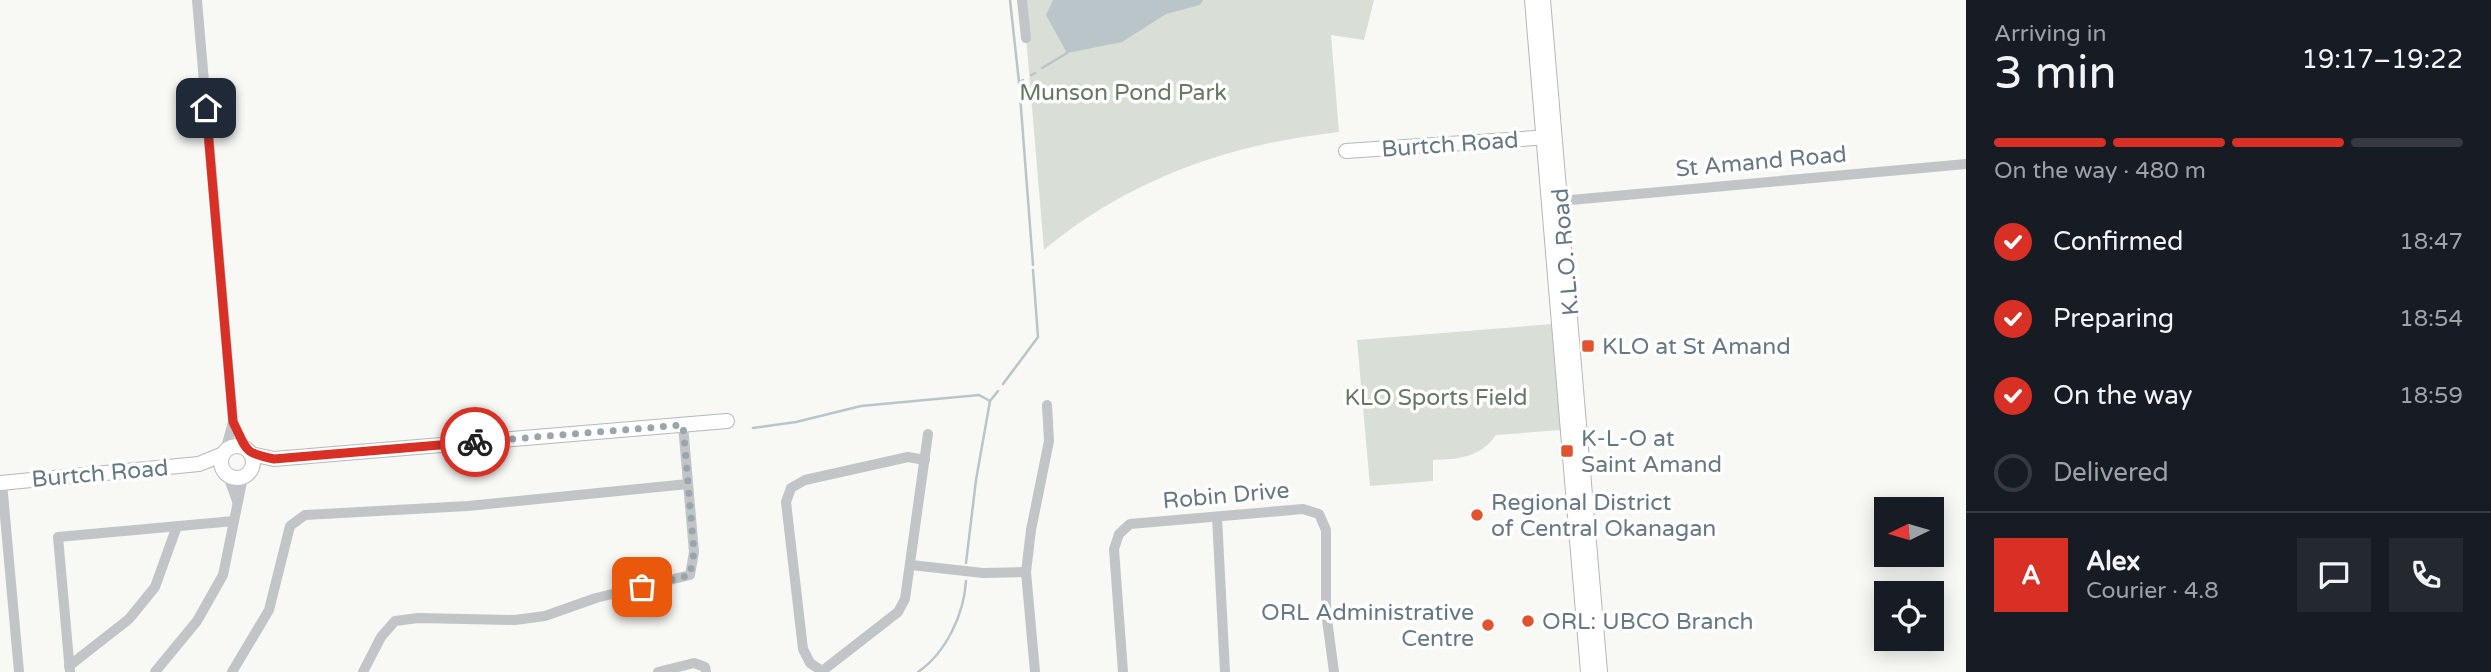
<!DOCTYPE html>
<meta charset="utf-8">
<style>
body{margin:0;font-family:"Varela Round",sans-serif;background:#242831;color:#f1f3f6;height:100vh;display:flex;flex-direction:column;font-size:26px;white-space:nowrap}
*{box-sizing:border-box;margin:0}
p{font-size:23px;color:#9ea1a6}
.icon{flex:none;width:38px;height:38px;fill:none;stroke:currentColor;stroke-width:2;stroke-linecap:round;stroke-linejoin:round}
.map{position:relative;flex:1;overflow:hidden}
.side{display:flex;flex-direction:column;background:#171b24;width:525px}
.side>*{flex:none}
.needle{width:46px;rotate:265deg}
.tools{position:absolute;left:1874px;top:497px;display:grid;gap:14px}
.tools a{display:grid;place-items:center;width:70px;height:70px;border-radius:0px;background:#171b24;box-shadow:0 4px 18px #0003;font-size:35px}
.pin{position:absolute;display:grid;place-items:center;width:60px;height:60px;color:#fff;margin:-30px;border-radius:14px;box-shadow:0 4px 10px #0006}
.courier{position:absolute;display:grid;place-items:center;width:70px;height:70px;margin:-35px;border:5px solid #d93025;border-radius:50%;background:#fff;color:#222;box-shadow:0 2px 9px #0007}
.head em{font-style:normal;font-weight:600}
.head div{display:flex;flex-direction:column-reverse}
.head{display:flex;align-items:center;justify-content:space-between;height:119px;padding:0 28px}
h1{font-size:46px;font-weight:600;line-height:52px}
.bar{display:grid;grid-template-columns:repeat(4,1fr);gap:10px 7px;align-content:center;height:84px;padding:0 28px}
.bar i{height:9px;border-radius:5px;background:#363941}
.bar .active{background:#d93025}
.bar p{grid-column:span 4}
.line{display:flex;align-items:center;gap:18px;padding:0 28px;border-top:2px solid #363941}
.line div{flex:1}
.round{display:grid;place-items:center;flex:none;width:74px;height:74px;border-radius:0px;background:#242831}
ol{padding:0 28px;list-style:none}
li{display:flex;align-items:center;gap:21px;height:77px}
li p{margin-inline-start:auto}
li .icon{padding:7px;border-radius:50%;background:#d93025;color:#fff;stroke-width:4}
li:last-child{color:#9ea1a6}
li i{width:38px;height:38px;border:4px solid #363941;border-radius:50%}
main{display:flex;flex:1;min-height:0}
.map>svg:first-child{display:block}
</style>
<main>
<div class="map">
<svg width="1966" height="672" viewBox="0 0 1966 672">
<rect width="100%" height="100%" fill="#f8f8f5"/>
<g fill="#d9ded6">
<path d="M1023,0H1374L1364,40L1331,35L1339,132C1230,144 1129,179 1044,250Z"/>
<path d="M1552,324L1561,430L1496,435C1480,458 1458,459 1433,460V481L1370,486L1357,340Z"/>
</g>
<polygon fill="#bac5c9" points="1053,0 1203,0 1200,5 1166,14 1122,42 1067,53 1046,15"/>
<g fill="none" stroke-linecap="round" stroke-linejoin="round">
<g stroke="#bac5c9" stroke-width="2.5">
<polyline points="1010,0 1019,82"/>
<polyline points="1042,68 1067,53"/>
<polyline points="1031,75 1035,73"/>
<polyline points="1023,80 1019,82 1033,265"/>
<polyline points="1003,384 1038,337 1033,270"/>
<polyline points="753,428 796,422 861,406 979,395 990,401"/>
<polyline points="966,563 976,480 990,401 998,391"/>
<path d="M918,672C946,653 964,614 966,581"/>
</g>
<defs>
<g id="major">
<polyline points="1532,0 1588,672"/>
<polyline points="1543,0 1600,672"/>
<polyline points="1346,151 1550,137"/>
<circle cx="237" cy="462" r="16"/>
<polyline points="251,454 274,459 727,421"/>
<polyline points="0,483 199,464 221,455"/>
</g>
</defs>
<use href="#major" stroke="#b4b9bc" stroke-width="16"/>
<g stroke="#c1c5c8" stroke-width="10">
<polyline points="197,0 233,422 225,451"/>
<polyline points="1022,0 1026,38"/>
<polyline points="1560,201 1966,164"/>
<polyline points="233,422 246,449"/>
<polyline points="228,476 237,501"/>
<polyline points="2,483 19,672"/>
<polyline points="1217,517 1225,672"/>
<polyline points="911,565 983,573 1026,572"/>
<polyline points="69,666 129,619 155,587 177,526"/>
<polyline points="822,671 810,663 803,649 786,502 791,488 805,480 908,457 925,460"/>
<polyline points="70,672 58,537 234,521"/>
<polyline points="155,672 197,621 223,575 243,477"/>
<polyline points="232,672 269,610 290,526 305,515 468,506 688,484"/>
<polyline points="363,672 381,637 395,621 418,618 515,620 545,616 596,598 690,575 694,552 683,425"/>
<polyline points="658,672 694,663 705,667 706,672"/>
<polyline points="821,672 898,612 905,599 928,434"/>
<polyline points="1035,672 1026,572 1031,530 1049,441 1047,405"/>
<polyline points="1123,672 1114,549 1119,534 1130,524 1303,509 1319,514 1326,530 1326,612 1334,672"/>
</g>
<use href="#major" stroke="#fff" stroke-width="14"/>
</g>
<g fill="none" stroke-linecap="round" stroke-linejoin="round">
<polyline stroke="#9aa5ac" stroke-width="7" stroke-dasharray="0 12.6" points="475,442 683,425 694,552 690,575 642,587"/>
<path stroke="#d93025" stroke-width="9" d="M206,108L233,422C247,450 243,453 274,459L475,442"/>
</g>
<g fill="#df542e" stroke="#fff" stroke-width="2.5">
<rect x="1581" y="339" width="14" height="14" rx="3.5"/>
<rect x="1560" y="444" width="14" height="14" rx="3.5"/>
<circle cx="1477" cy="515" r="7"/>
<circle cx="1528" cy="621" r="7"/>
<circle cx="1488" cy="625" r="7"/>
</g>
<g text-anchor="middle" stroke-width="7" stroke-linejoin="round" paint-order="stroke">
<g font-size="23" fill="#667762" stroke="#fff">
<text x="1123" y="100">Munson Pond Park</text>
<text x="1436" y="405">KLO Sports Field</text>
</g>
<g font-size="23" fill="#677885" stroke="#fff">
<text transform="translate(1450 144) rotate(-4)" y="8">Burtch Road</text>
<text transform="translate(1761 161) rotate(-5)" y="8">St Amand Road</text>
<text transform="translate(1565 252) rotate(-95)" y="8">K.L.O. Road</text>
<text transform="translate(100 473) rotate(-5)" y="8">Burtch Road</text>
<text transform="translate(1226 495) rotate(-5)" y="8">Robin Drive</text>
</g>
<g font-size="23" fill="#677885" stroke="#fff" text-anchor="start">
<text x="1602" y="354">KLO at St Amand</text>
<text x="1581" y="446">K-L-O at<tspan x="1581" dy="26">Saint Amand</tspan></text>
<text x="1491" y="510">Regional District<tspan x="1491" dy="26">of Central Okanagan</tspan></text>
<text x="1474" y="620" text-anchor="end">ORL Administrative<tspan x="1474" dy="26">Centre</tspan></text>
<text x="1542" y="629">ORL: UBCO Branch</text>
</g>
</g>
</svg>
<div class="tools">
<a><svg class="needle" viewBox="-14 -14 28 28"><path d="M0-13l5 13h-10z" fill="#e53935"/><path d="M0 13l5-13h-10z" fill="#9ea1a6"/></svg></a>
<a><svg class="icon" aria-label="locate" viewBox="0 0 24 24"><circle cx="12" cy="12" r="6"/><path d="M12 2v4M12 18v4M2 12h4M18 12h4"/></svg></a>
</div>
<div class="pin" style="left:642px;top:587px;background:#ea580c"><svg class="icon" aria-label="bag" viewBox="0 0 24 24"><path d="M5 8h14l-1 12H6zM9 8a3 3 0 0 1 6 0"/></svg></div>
<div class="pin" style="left:206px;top:108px;background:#1f2937"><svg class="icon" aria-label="home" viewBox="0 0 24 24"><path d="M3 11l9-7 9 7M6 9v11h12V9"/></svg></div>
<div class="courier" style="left:475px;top:442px"><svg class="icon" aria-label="bike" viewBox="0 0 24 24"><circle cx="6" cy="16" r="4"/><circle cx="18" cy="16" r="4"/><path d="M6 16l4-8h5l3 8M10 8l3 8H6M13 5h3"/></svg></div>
</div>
<section class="side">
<div class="head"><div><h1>3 min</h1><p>Arriving in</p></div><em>19:17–19:22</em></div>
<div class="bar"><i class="active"></i><i class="active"></i><i class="active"></i><i></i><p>On the way · 480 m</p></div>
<ol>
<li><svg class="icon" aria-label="check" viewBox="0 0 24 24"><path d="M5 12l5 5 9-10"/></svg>Confirmed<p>18:47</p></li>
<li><svg class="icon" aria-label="check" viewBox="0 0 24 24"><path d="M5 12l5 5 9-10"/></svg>Preparing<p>18:54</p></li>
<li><svg class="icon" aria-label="check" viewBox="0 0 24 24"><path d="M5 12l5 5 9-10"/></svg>On the way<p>18:59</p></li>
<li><i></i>Delivered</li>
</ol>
<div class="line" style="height:126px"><b class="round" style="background:#d93025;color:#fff">A</b><div><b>Alex</b><p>Courier · 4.8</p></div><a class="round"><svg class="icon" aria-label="chat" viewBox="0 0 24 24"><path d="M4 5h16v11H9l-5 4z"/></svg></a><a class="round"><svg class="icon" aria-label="phone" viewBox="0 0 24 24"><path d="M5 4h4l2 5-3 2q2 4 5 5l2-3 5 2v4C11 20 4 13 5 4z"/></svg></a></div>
</section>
</main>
